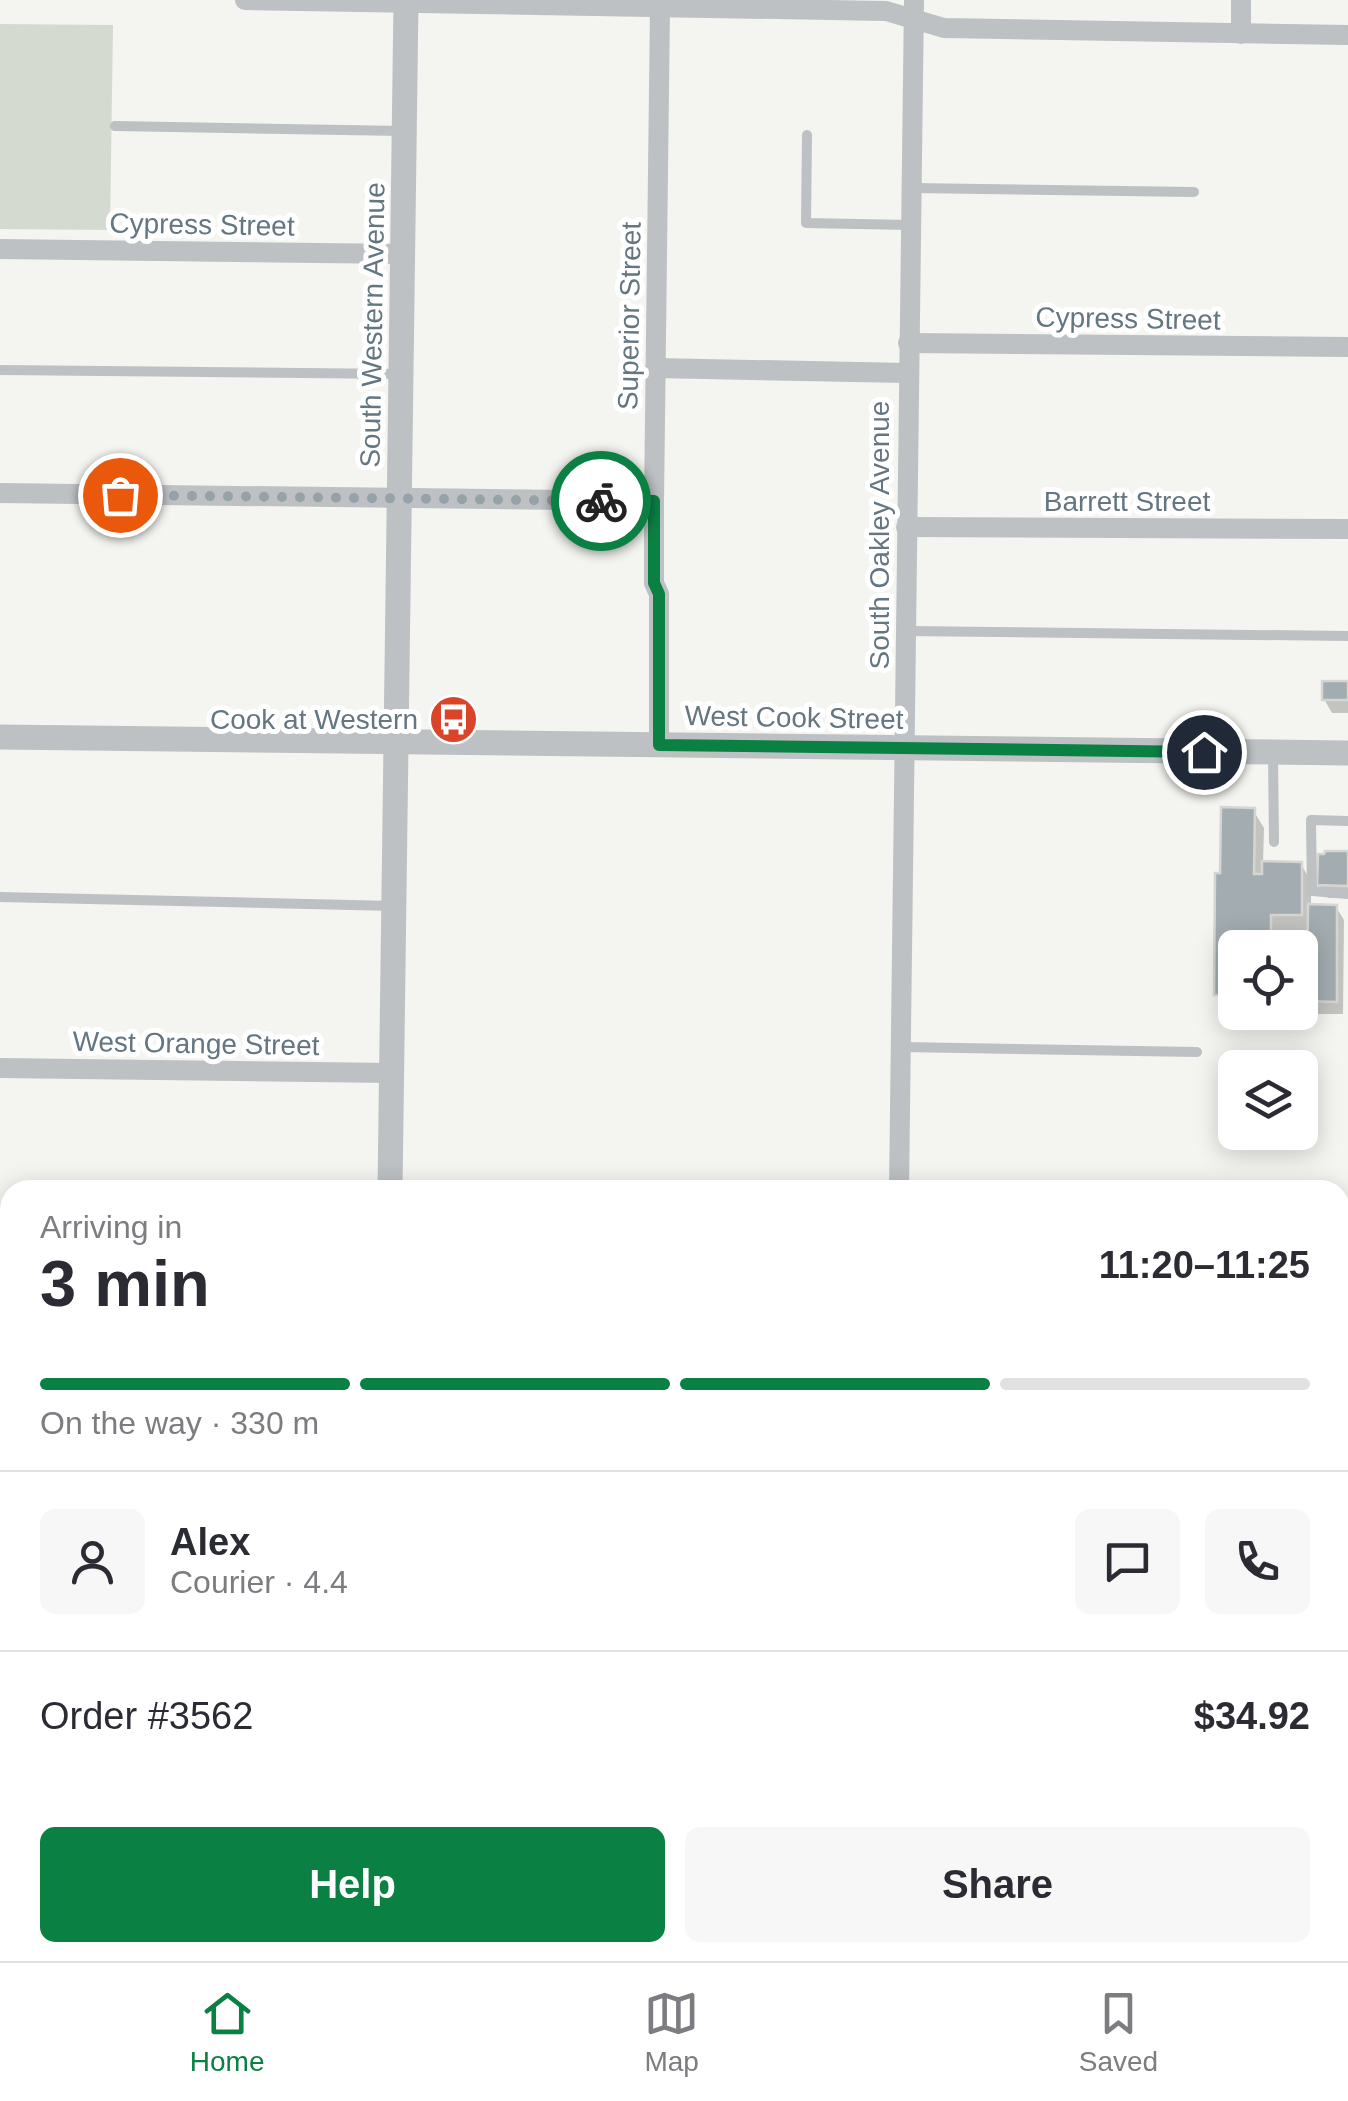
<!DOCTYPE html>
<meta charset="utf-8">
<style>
body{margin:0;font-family:Arial,sans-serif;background:#f7f7f7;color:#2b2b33;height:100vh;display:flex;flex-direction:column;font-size:38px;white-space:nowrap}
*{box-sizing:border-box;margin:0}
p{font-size:32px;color:#7c7c81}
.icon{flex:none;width:55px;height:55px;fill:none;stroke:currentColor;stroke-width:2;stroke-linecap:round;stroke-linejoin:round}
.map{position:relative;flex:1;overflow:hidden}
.sheet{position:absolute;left:0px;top:1180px;width:1350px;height:782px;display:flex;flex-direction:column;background:#fff;border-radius:30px 30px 0 0;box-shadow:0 5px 25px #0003}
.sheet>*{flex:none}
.buttons{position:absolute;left:1218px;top:930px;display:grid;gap:20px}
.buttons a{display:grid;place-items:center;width:100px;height:100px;border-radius:15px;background:#fff;box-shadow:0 5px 25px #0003;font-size:50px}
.pin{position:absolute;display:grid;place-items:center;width:85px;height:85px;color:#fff;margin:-42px;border:5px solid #fff;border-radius:50%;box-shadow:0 2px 10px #0007}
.courier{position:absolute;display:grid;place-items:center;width:100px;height:100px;margin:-50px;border:8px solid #0b8043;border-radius:50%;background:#fff;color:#222;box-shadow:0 2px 12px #0007}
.overview em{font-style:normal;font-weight:800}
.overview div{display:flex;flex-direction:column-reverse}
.overview{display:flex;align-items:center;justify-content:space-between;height:170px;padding:0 40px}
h1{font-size:65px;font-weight:800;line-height:75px}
.bar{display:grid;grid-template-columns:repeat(4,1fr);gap:15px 10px;align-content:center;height:120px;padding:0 40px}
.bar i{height:12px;border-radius:8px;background:#e1e1e2}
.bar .active{background:#0b8043}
.bar p{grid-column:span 4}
.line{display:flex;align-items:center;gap:25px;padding:0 40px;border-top:2px solid #e1e1e2}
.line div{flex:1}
.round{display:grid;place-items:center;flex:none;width:105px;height:105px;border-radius:15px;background:#f7f7f7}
.action{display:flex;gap:20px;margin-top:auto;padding:20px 40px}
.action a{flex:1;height:115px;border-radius:15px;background:#0b8043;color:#fff;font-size:40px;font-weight:800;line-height:115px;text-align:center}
.action a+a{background:#f7f7f7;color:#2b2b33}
.tab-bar{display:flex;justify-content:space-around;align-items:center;height:140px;border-top:2px solid #e1e1e2;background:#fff;font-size:28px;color:#7c7c81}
.tab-bar a{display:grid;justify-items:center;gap:5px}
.tab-bar .active{color:#0b8043}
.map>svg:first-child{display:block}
</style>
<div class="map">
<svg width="1348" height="1961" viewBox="0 0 1348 1961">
<rect width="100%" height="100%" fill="#f4f4f0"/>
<polygon fill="#d5dad1" points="0,24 113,25 110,230 0,229"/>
<g fill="#0003">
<polygon points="1348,684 1348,713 1332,713 1324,699"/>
<polygon points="1253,810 1264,828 1263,864 1301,864 1311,882 1311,907 1336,907 1344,920 1343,1014 1318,1014 1310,1001 1310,932 1280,932 1280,948 1235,948 1235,1012 1279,1013 1227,1013 1217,994 1222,875"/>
<polygon points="1348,854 1348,898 1328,898 1320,885"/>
</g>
<g fill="#a3adb1" stroke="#d5d5d3" stroke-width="2.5">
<rect x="1322" y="681" width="26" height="19"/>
<polygon points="1221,807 1255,808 1254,874 1262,874 1262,861 1302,862 1302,915 1271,915 1271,948 1235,948 1235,995 1214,995 1215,873 1220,873"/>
<polygon points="1325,851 1348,851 1348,886 1317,885 1318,854 1324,854"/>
<polygon points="1308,904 1337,905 1337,1002 1307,1001"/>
</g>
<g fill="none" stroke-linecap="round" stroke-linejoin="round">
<g stroke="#bdc1c4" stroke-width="10">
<polyline points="115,126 403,131"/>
<polyline points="807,135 806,223 910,225"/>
<polyline points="912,188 1194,192"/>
<polyline points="0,370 399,374"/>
<polyline points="906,631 1348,636"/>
<polyline points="1273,754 1274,842"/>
<polyline points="1348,821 1311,820 1312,891 1348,894"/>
<polyline points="0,897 394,906"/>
<polyline points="901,1047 1197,1052"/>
<polyline points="0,1326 10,1329"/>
<polyline points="0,1702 10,1702"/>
<polyline points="0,1794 10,1791"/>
<polyline points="304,1952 305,1961"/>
<polyline points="447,1952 448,1961"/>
</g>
<g stroke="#bdc1c4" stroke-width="20">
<polyline points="245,0 886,11 944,28 1348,35"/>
<polyline points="1241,0 1241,34"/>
<polyline points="0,249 403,254"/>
<polyline points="908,343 1348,347"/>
<polyline points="655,368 907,373"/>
<polyline points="0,493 654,501"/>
<polyline points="906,527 1348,529"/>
<polyline points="659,745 659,594 654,583 654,501 660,7"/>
<polyline points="0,1068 391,1073"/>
<polyline points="899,1190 914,0"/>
<polyline points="0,1479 10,1482"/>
<polyline points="1340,1510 1348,1510"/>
<polyline points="889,1961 890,1952"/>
</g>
<g stroke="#bdc1c4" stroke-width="25">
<polyline points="0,737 1348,753"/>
<polyline points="390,1190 406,0"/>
<polyline points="379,1961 379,1952"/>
</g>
<g stroke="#9ea5a9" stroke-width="5" stroke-dasharray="15 8" stroke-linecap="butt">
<polyline points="1340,1748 1348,1748"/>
<polyline points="0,1756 10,1753"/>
<polyline points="1309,1952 1316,1961"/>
</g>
</g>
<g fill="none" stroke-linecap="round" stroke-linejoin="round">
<polyline stroke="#96a2a7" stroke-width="10" stroke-dasharray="0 18" points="120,495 601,501"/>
<polyline stroke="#0b8043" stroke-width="12" points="601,501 654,501 654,583 659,594 659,745 1204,752"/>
</g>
<defs>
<symbol id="bus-disc" viewBox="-11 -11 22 22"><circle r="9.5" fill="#da452a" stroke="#fff"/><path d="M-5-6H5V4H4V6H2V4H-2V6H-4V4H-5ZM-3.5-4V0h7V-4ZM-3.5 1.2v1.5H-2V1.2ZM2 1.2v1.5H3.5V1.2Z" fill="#fff"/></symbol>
</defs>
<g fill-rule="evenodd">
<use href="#bus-disc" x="426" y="692" width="55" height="55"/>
</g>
<g text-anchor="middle" stroke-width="10" stroke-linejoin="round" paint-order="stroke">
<g font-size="28" fill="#647680" stroke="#fff">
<text transform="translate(202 224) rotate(1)" y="10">Cypress Street</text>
<text transform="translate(629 316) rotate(-89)" y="10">Superior Street</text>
<text transform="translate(1128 318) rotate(1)" y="10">Cypress Street</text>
<text transform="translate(372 325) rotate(-89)" y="10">South Western Avenue</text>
<text x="1127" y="511">Barrett Street</text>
<text transform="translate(879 535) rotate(-90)" y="10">South Oakley Avenue</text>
<text transform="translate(794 717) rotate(1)" y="10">West Cook Street</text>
<text transform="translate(196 1043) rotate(1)" y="10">West Orange Street</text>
</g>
<g font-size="28" fill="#647680" stroke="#fff" text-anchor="end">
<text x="418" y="729">Cook at Western</text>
</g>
</g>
</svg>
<div class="buttons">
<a><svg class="icon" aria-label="locate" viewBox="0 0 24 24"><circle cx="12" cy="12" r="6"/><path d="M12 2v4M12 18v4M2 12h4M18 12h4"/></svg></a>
<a><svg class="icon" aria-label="layers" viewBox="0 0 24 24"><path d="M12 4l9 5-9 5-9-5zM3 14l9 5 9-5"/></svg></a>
</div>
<div class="pin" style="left:120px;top:495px;background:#ea580c"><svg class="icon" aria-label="bag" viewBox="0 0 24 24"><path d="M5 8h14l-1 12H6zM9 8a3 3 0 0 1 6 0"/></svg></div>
<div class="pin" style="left:1204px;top:752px;background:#1f2937"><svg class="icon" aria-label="home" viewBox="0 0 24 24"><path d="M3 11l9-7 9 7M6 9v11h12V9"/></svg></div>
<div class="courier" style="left:601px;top:501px"><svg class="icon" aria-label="bike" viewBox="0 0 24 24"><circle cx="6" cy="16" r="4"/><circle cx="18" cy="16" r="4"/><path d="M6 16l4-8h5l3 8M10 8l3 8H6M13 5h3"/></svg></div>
<section class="sheet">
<div class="overview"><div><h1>3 min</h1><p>Arriving in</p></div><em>11:20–11:25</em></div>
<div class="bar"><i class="active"></i><i class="active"></i><i class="active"></i><i></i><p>On the way · 330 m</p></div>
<div class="line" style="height:180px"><a class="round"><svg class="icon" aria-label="person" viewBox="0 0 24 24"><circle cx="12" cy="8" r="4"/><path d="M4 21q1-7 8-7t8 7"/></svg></a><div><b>Alex</b><p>Courier · 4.4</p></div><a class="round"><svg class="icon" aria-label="chat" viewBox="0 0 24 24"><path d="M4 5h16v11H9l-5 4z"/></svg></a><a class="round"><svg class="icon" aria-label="phone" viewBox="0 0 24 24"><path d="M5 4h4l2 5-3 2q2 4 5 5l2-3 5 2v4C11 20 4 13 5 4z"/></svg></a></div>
<div class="line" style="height:130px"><div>Order #3562</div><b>$34.92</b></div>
<div class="action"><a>Help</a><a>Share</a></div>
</section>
</div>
<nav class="tab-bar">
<a class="active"><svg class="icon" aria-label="home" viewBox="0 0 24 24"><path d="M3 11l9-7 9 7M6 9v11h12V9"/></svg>Home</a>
<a><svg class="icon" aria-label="map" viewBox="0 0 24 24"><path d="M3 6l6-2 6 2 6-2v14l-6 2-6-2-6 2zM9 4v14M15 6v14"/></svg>Map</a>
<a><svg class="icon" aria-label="saved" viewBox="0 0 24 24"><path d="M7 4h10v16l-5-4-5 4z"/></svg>Saved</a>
</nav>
